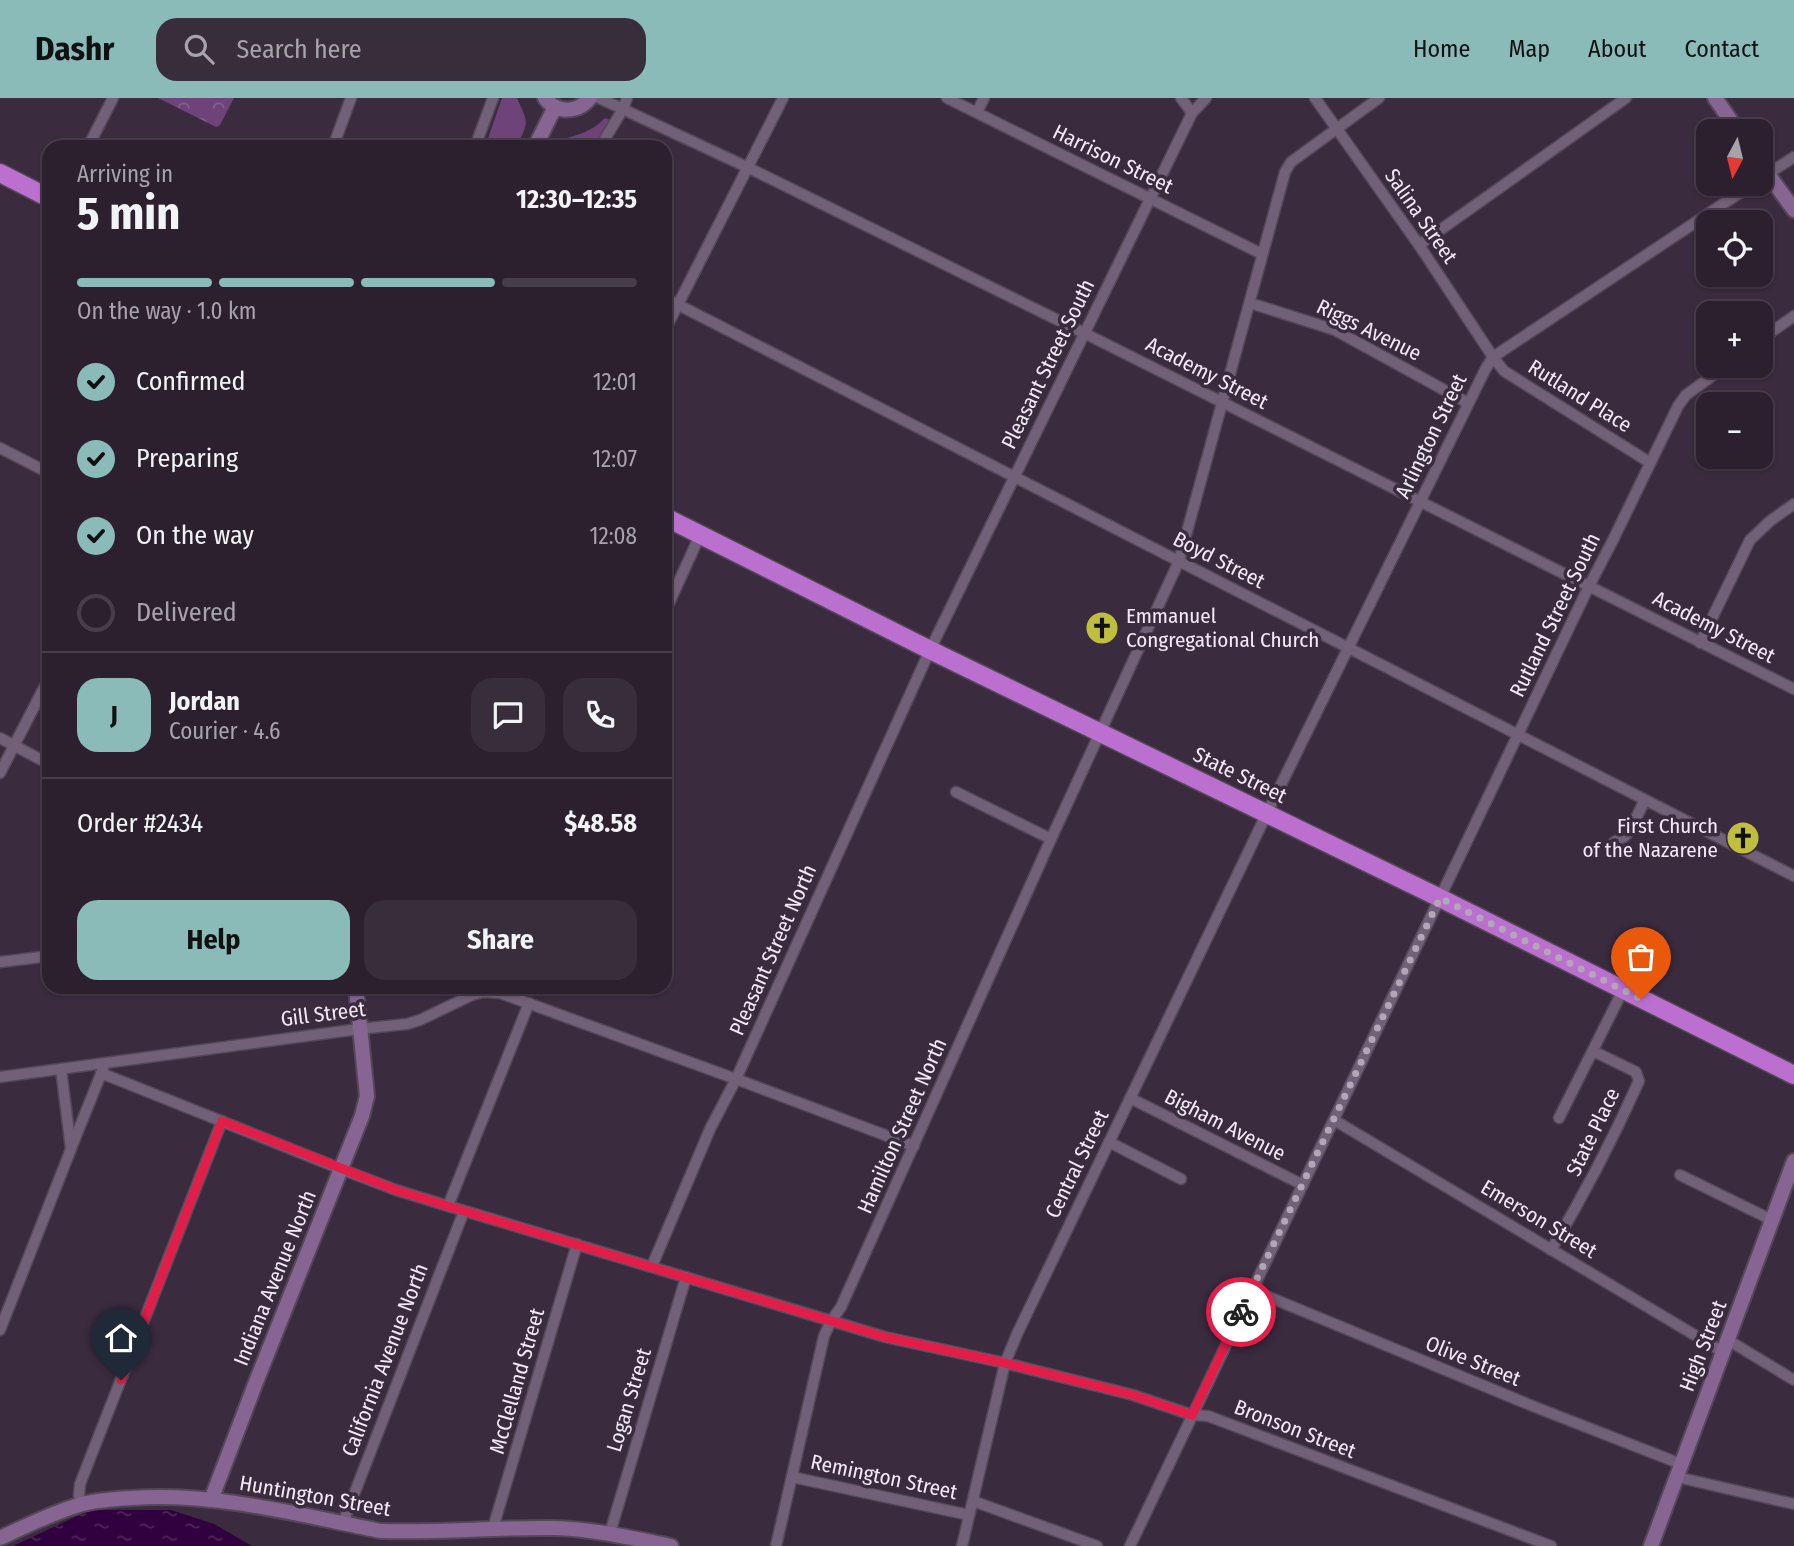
<!DOCTYPE html>
<meta charset="utf-8">
<style>
body{margin:0;font-family:"Fira Sans Condensed",sans-serif;background:#382d3b;color:#f1f3f6;height:100vh;display:flex;flex-direction:column;font-size:26px;white-space:nowrap}
*{box-sizing:border-box;margin:0}
p{font-size:23px;color:#a6a3aa}
.icon{flex:none;width:38px;height:38px;fill:none;stroke:currentColor;stroke-width:2;stroke-linecap:round;stroke-linejoin:round}
.map{position:relative;flex:1;overflow:hidden}
.drawer{position:absolute;left:42px;top:42px;width:630px;height:854px;display:flex;flex-direction:column;background:#2c202f;border-radius:21px;box-shadow:0 2px 5px #0004,0 0 0 2px #483e4b}
.drawer>*{flex:none}
.needle{width:46px;rotate:187deg}
.buttons{position:absolute;left:1696px;top:21px;display:grid;gap:14px}
.buttons a{display:grid;place-items:center;width:77px;height:77px;border-radius:14px;background:#2c202f;box-shadow:0 2px 5px #0004,0 0 0 2px #483e4b;font-size:35px}
.pin{position:absolute;display:grid;place-items:center;width:60px;height:60px;color:#fff;margin:-72px -30px;border-radius:50% 50% 50% 0;rotate:-45deg;box-shadow:0 0 7px #0007}
.pin .icon{rotate:45deg}
.courier{position:absolute;display:grid;place-items:center;width:70px;height:70px;margin:-35px;border:5px solid #e11d48;border-radius:50%;background:#fff;color:#222;box-shadow:0 2px 9px #0007}
.head em{font-style:normal;font-weight:700}
.head div{display:flex;flex-direction:column-reverse}
.head{display:flex;align-items:center;justify-content:space-between;height:119px;padding:0 35px}
h1{font-size:46px;font-weight:700;line-height:52px}
.bar{display:grid;grid-template-columns:repeat(4,1fr);gap:10px 7px;align-content:center;height:84px;padding:0 35px}
.bar i{height:9px;border-radius:5px;background:#483e4b}
.bar .current{background:#8bbbb9}
.bar p{grid-column:span 4}
.line{display:flex;align-items:center;gap:18px;padding:0 35px;border-top:2px solid #483e4b}
.line div{flex:1}
.round{display:grid;place-items:center;flex:none;width:74px;height:74px;border-radius:21px;background:#382d3b}
ol{padding:0 35px;list-style:none}
li{display:flex;align-items:center;gap:21px;height:77px}
li p{margin-inline-start:auto}
li .icon{padding:7px;border-radius:50%;background:#8bbbb9;color:#111;stroke-width:4}
li:last-child{color:#a6a3aa}
li i{width:38px;height:38px;border:4px solid #483e4b;border-radius:50%}
.button{display:flex;gap:14px;margin-top:auto;padding:14px 35px}
.button a{flex:1;height:80px;border-radius:21px;background:#8bbbb9;color:#111;font-size:28px;font-weight:700;line-height:80px;text-align:center}
.button a+a{background:#382d3b;color:#f1f3f6}
header{display:flex;align-items:center;gap:42px;box-sizing:border-box;height:98px;padding:0 35px;background:#8bbbb9;color:#111}
header strong{font-size:33px}
nav{display:flex;gap:38px;margin-inline-start:auto;font-size:24px}
.search{width:490px;height:63px;background:#382d3b;display:flex;align-items:center;gap:18px;box-sizing:border-box;padding:0 24px;border-radius:21px;color:#a6a3aa;font-size:26px}
.map>svg:first-child{display:block}
</style>
<header>
<strong>Dashr</strong>
<div class="search"><svg class="icon" aria-label="search" viewBox="0 0 24 24"><circle cx="10" cy="10" r="6"/><path d="M15 15l6 6"/></svg>Search here</div>
<nav><a>Home</a><a>Map</a><a>About</a><a>Contact</a></nav>
</header>
<div class="map">
<svg width="1794" height="1448" viewBox="0 0 1794 1448">
<defs>
<pattern id="forest-crowns" width="20" height="18" patternUnits="userSpaceOnUse" patternTransform="scale(1.75)"><rect width="20" height="18" fill="#6d4379"/><path d="M2 6a3 3 0 1 1 6 0M12 15a3 3 0 1 1 6 0" fill="none" stroke="#825e8d"/></pattern>
<pattern id="water-ripples" width="26" height="14" patternUnits="userSpaceOnUse" patternTransform="scale(1.75)"><rect width="26" height="14" fill="#31003e"/><path d="M2 4q2-2 4 0t4 0M15 11q2-2 4 0t4 0" fill="none" stroke="#4f255b"/></pattern>
</defs>
<rect width="100%" height="100%" fill="#3a2b3f"/>
<g fill="#6d4379">
<path d="M502,0H517C529,27 529,23 516,49H485Z"/>
<path d="M605,20L610,22L593,49H556L560,42C577,37 592,34 605,20Z"/>
</g>
<polygon fill="url(#forest-crowns)" points="158,0 234,0 220,27 216,29"/>
<polygon fill="url(#water-ripples)" points="90,1412 171,1412 214,1426 252,1448 13,1448"/>
<g fill="none" stroke-linecap="round" stroke-linejoin="round">
<defs>
<g id="street">
<polyline points="599,0 749,70 1084,235 1794,591"/>
<polyline points="947,0 1262,156"/>
<polyline points="1181,0 1192,15"/>
<polyline points="1315,0 1419,147 1493,259 1504,273 1649,364"/>
<polyline points="977,14 984,0"/>
<polyline points="88,49 113,0"/>
<polyline points="333,49 351,0"/>
<polyline points="475,49 493,0"/>
<polyline points="600,49 623,11 627,0"/>
<polyline points="1760,81 1794,59"/>
<polyline points="1419,147 1626,0"/>
<polyline points="665,200 1794,778"/>
<polyline points="1250,205 1335,232 1468,305"/>
<polyline points="665,232 783,0"/>
<polyline points="1760,242 1794,218"/>
<polyline points="0,350 49,375"/>
<polyline points="665,514 700,437"/>
<polyline points="1700,545 1750,442 1770,423 1794,406"/>
<polyline points="0,640 49,666"/>
<polyline points="0,675 49,580"/>
<polyline points="956,694 1051,741"/>
<polyline points="1614,744 1624,739 1629,734 1645,702"/>
<polyline points="0,864 49,858"/>
<polyline points="101,975 341,1071 396,1092 448,1108 885,1239 1005,1265 1133,1297 1192,1317 1208,1318 1551,1448"/>
<polyline points="0,979 359,931 407,926 420,922 472,897 483,894 500,895 736,981 914,1048"/>
<polyline points="1130,1000 1303,1087"/>
<polyline points="1559,1020 1623,892"/>
<polyline points="1334,1022 1723,1254"/>
<polyline points="1109,1044 1181,1081"/>
<polyline points="72,1048 103,971"/>
<polyline points="1680,1077 1772,1122"/>
<polyline points="448,1108 529,905"/>
<path d="M1551,1152C1584,1097 1613,1041 1639,983L1636,974L1593,953"/>
<polyline points="652,1168 710,1031 736,981 930,552 1192,15 1206,0"/>
<polyline points="1252,1192 1535,1309 1681,1366"/>
<polyline points="0,1232 71,1051 61,971"/>
<polyline points="1728,1242 1794,1282"/>
<polyline points="792,1379 969,1417"/>
<polyline points="1677,1379 1794,1406"/>
<polyline points="973,1403 1097,1448"/>
<polyline points="81,1406 79,1397 80,1386 222,1023"/>
<polyline points="345,1426 346,1417 464,1113"/>
<polyline points="493,1430 577,1146"/>
<polyline points="610,1435 686,1179"/>
<polyline points="776,1448 824,1238 831,1223 841,1209 1051,741 1179,463 1285,74 1291,64 1379,0"/>
<polyline points="962,1448 1005,1265 1018,1234 1267,715 1486,270 1493,259 1753,86"/>
<polyline points="1130,1448 1589,488 1613,442 1678,308 1686,297 1726,268"/>
</g>
<g id="secondary">
<path d="M545,0C557,16 578,15 590,0"/>
<polyline points="1715,0 1738,33"/>
<polyline points="535,49 555,9"/>
<polyline points="1760,65 1794,112"/>
<polyline points="211,1402 256,1284 362,1018 367,998 356,889"/>
<path d="M0,1440C26,1428 52,1415 79,1407C96,1402 115,1401 132,1400C215,1394 300,1417 381,1433C439,1435 496,1429 554,1430C593,1431 632,1440 671,1448"/>
<polyline points="1651,1448 1794,1063"/>
</g>
<g id="highway">
<polyline points="0,75 49,100"/>
<polyline points="665,419 930,552 1440,800 1794,977"/>
</g>
</defs>
<use href="#street" stroke="#544757" stroke-width="13"/>
<use href="#secondary" stroke="#544757" stroke-width="18"/>
<use href="#highway" stroke="#544757" stroke-width="21"/>
<use href="#street" stroke="#716077" stroke-width="10"/>
<use href="#secondary" stroke="#876592" stroke-width="14"/>
<use href="#highway" stroke="#bb70d0" stroke-width="18"/>
</g>
<g fill="none" stroke-linecap="round" stroke-linejoin="round">
<polyline stroke="#b3a7b7" stroke-width="7" stroke-dasharray="0 12.6" points="1241,1214 1440,800 1641,901"/>
<polyline stroke="#e11d48" stroke-width="9" points="121,1282 222,1023 396,1092 464,1113 885,1239 1005,1265 1133,1297 1192,1317 1241,1214"/>
</g>
<defs>
<symbol id="church-disc" viewBox="-11 -11 22 22"><circle r="9.5" fill="#c0be41" stroke="#3a2b3f"/><path d="M-1.2-6h2.4v3.5h3.3v2.4h-3.3V6h-2.4V-.1h-3.3v-2.4h3.3Z" fill="#111"/></symbol>
</defs>
<g fill-rule="evenodd">
<use href="#church-disc" x="1083" y="511" width="38" height="38"/>
<use href="#church-disc" x="1724" y="721" width="38" height="38"/>
</g>
<g text-anchor="middle" stroke-width="7" stroke-linejoin="round" paint-order="stroke">
<g font-size="21" fill="#f4eaf7" stroke="#3a2b3f">
<text transform="translate(1113 61) rotate(26)" y="7">Harrison Street</text>
<text transform="translate(1421 118) rotate(55)" y="7">Salina Street</text>
<text transform="translate(1369 232) rotate(26)" y="7">Riggs Avenue</text>
<text transform="translate(1048 266) rotate(-64)" y="7">Pleasant Street South</text>
<text transform="translate(1207 275) rotate(27)" y="7">Academy Street</text>
<text transform="translate(1580 298) rotate(32)" y="7">Rutland Place</text>
<text transform="translate(1431 338) rotate(-64)" y="7">Arlington Street</text>
<text transform="translate(1219 462) rotate(27)" y="7">Boyd Street</text>
<text transform="translate(1555 517) rotate(-64)" y="7">Rutland Street South</text>
<text transform="translate(1714 529) rotate(27)" y="7">Academy Street</text>
<text transform="translate(1240 677) rotate(26)" y="7">State Street</text>
<text transform="translate(773 852) rotate(-66)" y="7">Pleasant Street North</text>
<text transform="translate(323 916) rotate(-7)" y="7">Gill Street</text>
<text transform="translate(1225 1027) rotate(27)" y="7">Bigham Avenue</text>
<text transform="translate(902 1028) rotate(-66)" y="7">Hamilton Street North</text>
<text transform="translate(1593 1034) rotate(-64)" y="7">State Place</text>
<text transform="translate(1077 1066) rotate(-64)" y="7">Central Street</text>
<text transform="translate(1539 1121) rotate(31)" y="7">Emerson Street</text>
<text transform="translate(275 1180) rotate(-68)" y="7">Indiana Avenue North</text>
<text transform="translate(1703 1248) rotate(-69)" y="7">High Street</text>
<text transform="translate(385 1262) rotate(-69)" y="7">California Avenue North</text>
<text transform="translate(1473 1263) rotate(22)" y="7">Olive Street</text>
<text transform="translate(517 1283) rotate(-74)" y="7">McClelland Street</text>
<text transform="translate(629 1302) rotate(-73)" y="7">Logan Street</text>
<text transform="translate(1295 1331) rotate(21)" y="7">Bronson Street</text>
<text transform="translate(884 1379) rotate(12)" y="7">Remington Street</text>
<text transform="translate(315 1398) rotate(10)" y="7">Huntington Street</text>
</g>
<g font-size="21" fill="#f4eaf7" stroke="#3a2b3f" text-anchor="start">
<text x="1126" y="525">Emmanuel<tspan x="1126" dy="24">Congregational Church</tspan></text>
<text x="1718" y="735" text-anchor="end">First Church<tspan x="1718" dy="24">of the Nazarene</tspan></text>
</g>
</g>
</svg>
<div class="buttons">
<a><svg class="needle" viewBox="-14 -14 28 28"><path d="M0-13l5 13h-10z" fill="#e53935"/><path d="M0 13l5-13h-10z" fill="#a6a3aa"/></svg></a>
<a><svg class="icon" aria-label="locate" viewBox="0 0 24 24"><circle cx="12" cy="12" r="6"/><path d="M12 2v4M12 18v4M2 12h4M18 12h4"/></svg></a>
<a>+</a>
<a>−</a>
</div>
<div class="pin" style="left:1641px;top:901px;background:#ea580c"><svg class="icon" aria-label="bag" viewBox="0 0 24 24"><path d="M5 8h14l-1 12H6zM9 8a3 3 0 0 1 6 0"/></svg></div>
<div class="pin" style="left:121px;top:1282px;background:#1f2937"><svg class="icon" aria-label="home" viewBox="0 0 24 24"><path d="M3 11l9-7 9 7M6 9v11h12V9"/></svg></div>
<div class="courier" style="left:1241px;top:1214px"><svg class="icon" aria-label="bike" viewBox="0 0 24 24"><circle cx="6" cy="16" r="4"/><circle cx="18" cy="16" r="4"/><path d="M6 16l4-8h5l3 8M10 8l3 8H6M13 5h3"/></svg></div>
<section class="drawer">
<div class="head"><div><h1>5 min</h1><p>Arriving in</p></div><em>12:30–12:35</em></div>
<div class="bar"><i class="current"></i><i class="current"></i><i class="current"></i><i></i><p>On the way · 1.0 km</p></div>
<ol>
<li><svg class="icon" aria-label="check" viewBox="0 0 24 24"><path d="M5 12l5 5 9-10"/></svg>Confirmed<p>12:01</p></li>
<li><svg class="icon" aria-label="check" viewBox="0 0 24 24"><path d="M5 12l5 5 9-10"/></svg>Preparing<p>12:07</p></li>
<li><svg class="icon" aria-label="check" viewBox="0 0 24 24"><path d="M5 12l5 5 9-10"/></svg>On the way<p>12:08</p></li>
<li><i></i>Delivered</li>
</ol>
<div class="line" style="height:126px"><b class="round" style="background:#8bbbb9;color:#111">J</b><div><b>Jordan</b><p>Courier · 4.6</p></div><a class="round"><svg class="icon" aria-label="chat" viewBox="0 0 24 24"><path d="M4 5h16v11H9l-5 4z"/></svg></a><a class="round"><svg class="icon" aria-label="phone" viewBox="0 0 24 24"><path d="M5 4h4l2 5-3 2q2 4 5 5l2-3 5 2v4C11 20 4 13 5 4z"/></svg></a></div>
<div class="line" style="height:91px"><div>Order #2434</div><b>$48.58</b></div>
<div class="button"><a>Help</a><a>Share</a></div>
</section>
</div>
